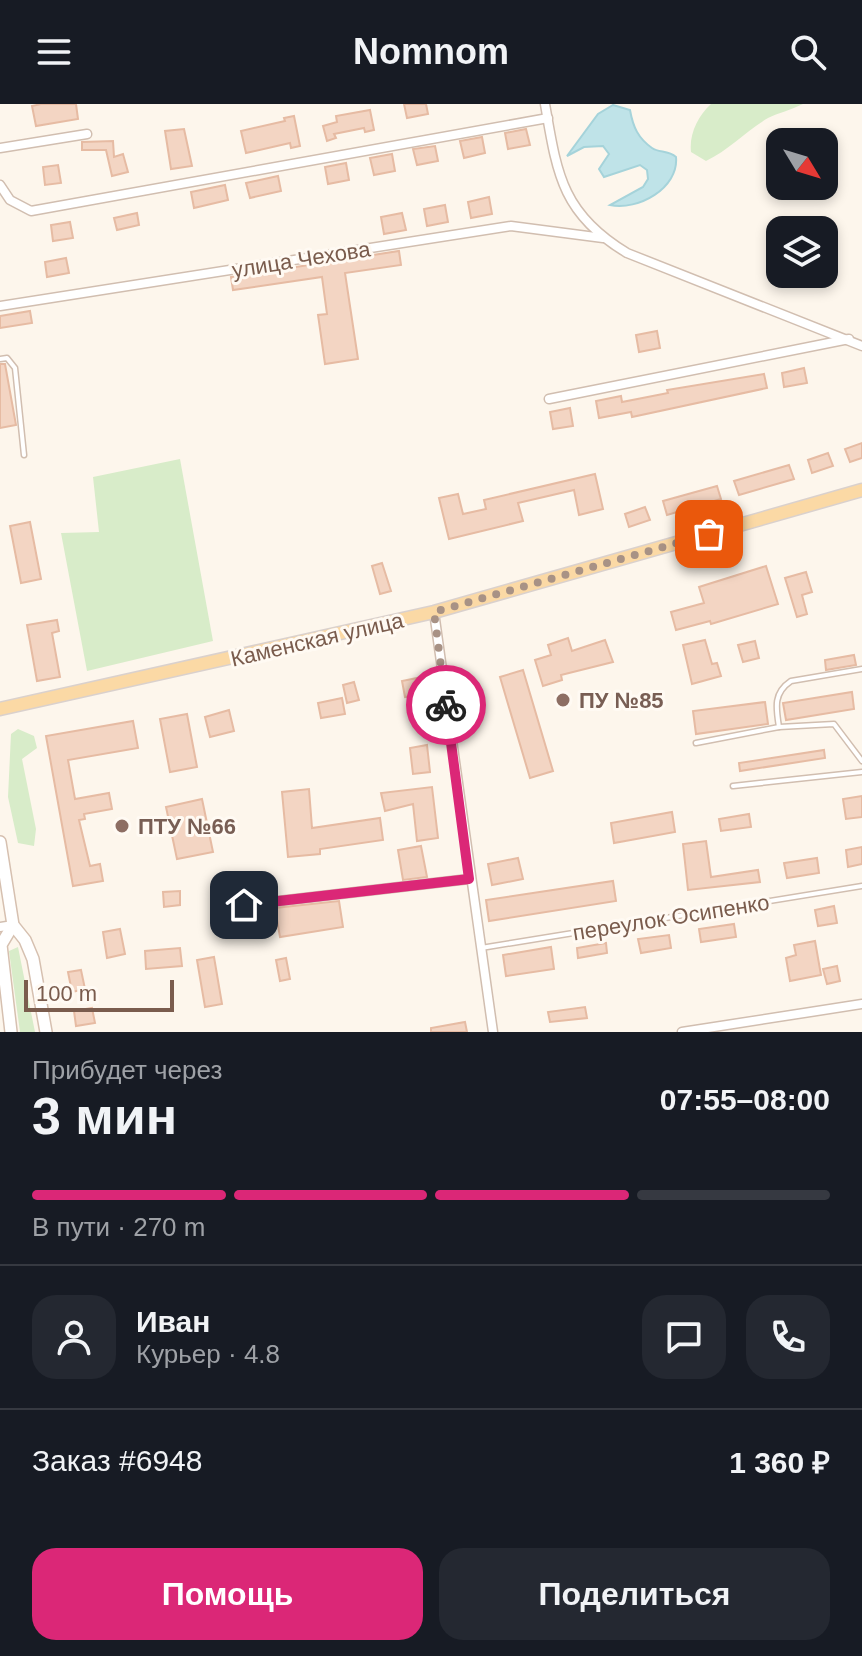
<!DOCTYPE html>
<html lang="ru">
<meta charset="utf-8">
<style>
body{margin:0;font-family:Arial,sans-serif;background:#242831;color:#f1f3f6;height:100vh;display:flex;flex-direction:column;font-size:30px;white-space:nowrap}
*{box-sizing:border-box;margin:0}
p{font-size:26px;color:#9ea1a6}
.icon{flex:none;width:44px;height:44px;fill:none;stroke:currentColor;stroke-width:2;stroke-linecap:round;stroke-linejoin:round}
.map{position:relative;height:928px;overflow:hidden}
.panel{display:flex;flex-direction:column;background:#171b24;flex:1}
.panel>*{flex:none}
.needle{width:52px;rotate:128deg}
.tools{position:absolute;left:766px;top:24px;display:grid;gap:16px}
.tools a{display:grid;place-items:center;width:72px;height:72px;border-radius:16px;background:#171b24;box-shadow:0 4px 12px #0003;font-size:40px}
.scale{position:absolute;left:24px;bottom:20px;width:150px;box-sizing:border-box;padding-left:8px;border:4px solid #7a5c4d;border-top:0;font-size:22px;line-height:28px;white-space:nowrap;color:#7a5c4d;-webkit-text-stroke:6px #fffaf3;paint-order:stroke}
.pin{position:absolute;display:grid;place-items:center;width:68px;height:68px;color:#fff;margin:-34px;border-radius:16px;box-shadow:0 4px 12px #0006}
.courier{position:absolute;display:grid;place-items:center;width:80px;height:80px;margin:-40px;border:6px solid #db2777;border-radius:50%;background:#fff;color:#222;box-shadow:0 2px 10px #0007}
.summary em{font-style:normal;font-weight:600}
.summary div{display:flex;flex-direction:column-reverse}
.summary{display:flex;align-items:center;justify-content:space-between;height:136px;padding:0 32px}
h1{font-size:52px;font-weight:600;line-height:60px}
.bar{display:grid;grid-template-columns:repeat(4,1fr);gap:12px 8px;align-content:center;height:96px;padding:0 32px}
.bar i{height:10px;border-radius:6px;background:#363941}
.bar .on{background:#db2777}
.bar p{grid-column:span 4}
.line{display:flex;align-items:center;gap:20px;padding:0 32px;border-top:2px solid #363941}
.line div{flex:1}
.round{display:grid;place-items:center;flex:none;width:84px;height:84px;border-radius:24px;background:#242831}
.cta{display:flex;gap:16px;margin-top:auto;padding:16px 32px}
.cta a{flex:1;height:92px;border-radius:24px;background:#db2777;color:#fff;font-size:32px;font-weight:600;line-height:92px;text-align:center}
.cta a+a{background:#242831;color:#f1f3f6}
header{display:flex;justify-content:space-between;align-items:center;height:104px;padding:0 32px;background:#171b24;font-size:36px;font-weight:600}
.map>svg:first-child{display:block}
</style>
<header><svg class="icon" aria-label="menu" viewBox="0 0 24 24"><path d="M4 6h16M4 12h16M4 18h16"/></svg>Nomnom<svg class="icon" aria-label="search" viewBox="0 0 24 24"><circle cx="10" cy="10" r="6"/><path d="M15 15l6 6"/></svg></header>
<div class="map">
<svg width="862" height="928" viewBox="0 0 862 928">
<rect width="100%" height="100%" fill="#fdf6ec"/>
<g fill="#d8ecc9">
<path d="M711,0H803C791,6 778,9 768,14C746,27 729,46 706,57L691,48C689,30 698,12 711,0Z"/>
<polygon points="180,355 213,537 87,567 61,429 99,428 93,373"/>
<polygon points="18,625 34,632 37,644 22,655 36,725 34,742 18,739 8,693 11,630"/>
<polygon points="18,843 35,928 20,928 9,847"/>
</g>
<path fill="#bfe3e8" stroke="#a5d3da" stroke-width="2" d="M613,1L630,6C633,23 638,34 652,44C659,49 668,46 676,53C679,84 638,107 610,101L643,83L648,75L647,66L640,61L604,73L599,65L609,50L603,42L584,43L567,52L598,10Z"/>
<g fill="#f3d5c3" stroke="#e6bba3" stroke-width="2">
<polygon points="41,0 76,0 78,15 36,22 32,2"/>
<polygon points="404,0 426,0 428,10 407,14"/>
<polygon points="370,6 374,26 365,28 364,24 334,30 336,34 327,37 323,22 337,18 336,12"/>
<polygon points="294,12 300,42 291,44 290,39 246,49 241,27 285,17 284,14"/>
<polygon points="184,25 192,62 171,65 165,27"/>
<polygon points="526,25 530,41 508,45 505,29"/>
<polygon points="482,33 485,49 464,54 460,37"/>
<polygon points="113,37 114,53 123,50 128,68 112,72 106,46 82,46 82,38"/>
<polygon points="435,42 438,57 417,61 413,45"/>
<polygon points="392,50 395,67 374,71 370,54"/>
<polygon points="346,59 349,76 328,80 325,63"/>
<polygon points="58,61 61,79 45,81 43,63"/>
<polygon points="278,72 281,87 250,94 246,79"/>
<polygon points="225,81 228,96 194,104 191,88"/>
<polygon points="489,93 492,110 471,114 468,98"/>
<polygon points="445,101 448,118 427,122 424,105"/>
<polygon points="137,109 139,121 117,126 114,114"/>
<polygon points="402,109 406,126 384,130 381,113"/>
<polygon points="70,118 73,134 53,137 51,121"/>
<polygon points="399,147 401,161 345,169 358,255 325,260 318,211 327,210 322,173 233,186 231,173"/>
<polygon points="66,154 69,169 47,173 45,158"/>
<polygon points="30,207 32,219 0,224 0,212"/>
<polygon points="657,227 660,244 639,248 636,231"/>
<polygon points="0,260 5,260 16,321 0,324"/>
<polygon points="804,264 807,279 784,283 782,269"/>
<polygon points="764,270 767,284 632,313 631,308 599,314 596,297 621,292 622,298 668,289 667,286"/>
<polygon points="570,304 573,322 553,325 550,308"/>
<polygon points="862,339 862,354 850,358 845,345"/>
<polygon points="828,349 833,362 812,369 808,356"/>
<polygon points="789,361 794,375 739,391 734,377"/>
<polygon points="595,370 603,405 579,411 574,386 518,399 523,417 449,435 439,394 458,390 463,410 486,405 484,396"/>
<polygon points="717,382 721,395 667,411 663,397"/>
<polygon points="645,403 650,416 629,423 625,410"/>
<polygon points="30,418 41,475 21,479 10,422"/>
<polygon points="382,459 391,487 380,490 372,462"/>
<polygon points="766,462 778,500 711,520 710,517 676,526 671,508 704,499 699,483"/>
<polygon points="806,468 812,488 802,491 807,510 797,513 785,474"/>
<polygon points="57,516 59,527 52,529 60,573 37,577 27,521"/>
<polygon points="568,534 572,547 605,536 613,558 561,571 562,576 543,582 535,556 551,551 548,541"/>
<polygon points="705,536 712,560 717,559 721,572 692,580 683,541"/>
<polygon points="755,537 759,554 743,558 738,541"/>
<polygon points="854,551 856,561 826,566 825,556"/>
<polygon points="523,566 553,667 530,674 500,573"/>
<polygon points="417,574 419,591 405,593 402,577"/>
<polygon points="354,578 359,596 347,599 343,581"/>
<polygon points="852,588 854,605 786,616 783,599"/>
<polygon points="342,594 345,610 321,614 318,599"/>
<polygon points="765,598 768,620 696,630 693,607"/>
<polygon points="229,606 234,627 210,633 205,613"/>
<polygon points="187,610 197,663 170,668 160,615"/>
<polygon points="133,617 138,644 68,656 75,695 109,689 112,705 84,710 85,715 79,716 90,762 100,760 103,777 73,782 46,632"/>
<polygon points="427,641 430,668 413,670 410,644"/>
<polygon points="824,646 825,654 740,667 739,659"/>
<polygon points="432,683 438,734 417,737 413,700 385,707 381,689"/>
<polygon points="309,685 312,724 380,714 383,736 320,745 320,750 288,753 282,688"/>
<polygon points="862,692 862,713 846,715 843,695"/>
<polygon points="202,695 213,748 177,755 166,703"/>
<polygon points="672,708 675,728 614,739 611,719"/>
<polygon points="749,710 751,723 721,727 719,715"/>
<polygon points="706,737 711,773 758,766 760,778 688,786 683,740"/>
<polygon points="421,742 427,773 403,776 398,746"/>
<polygon points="862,743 862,760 848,763 846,746"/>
<polygon points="518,754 523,775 492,781 488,760"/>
<polygon points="817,754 819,769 787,774 784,759"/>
<polygon points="613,777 616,797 489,817 486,796"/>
<polygon points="180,787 180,801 164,803 163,788"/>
<polygon points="339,797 343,823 280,833 275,804"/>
<polygon points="834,802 837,819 818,822 815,806"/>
<polygon points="734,820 736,833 701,838 699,825"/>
<polygon points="120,825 125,850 107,854 103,828"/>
<polygon points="669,831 671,844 641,849 638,835"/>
<polygon points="815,837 821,871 790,877 786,854 796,851 794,841"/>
<polygon points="606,839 607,849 578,854 577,844"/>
<polygon points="551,843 554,865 506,872 503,851"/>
<polygon points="180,844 182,862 146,865 145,847"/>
<polygon points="214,853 222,900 205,903 197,856"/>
<polygon points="286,854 290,875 280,877 276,856"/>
<polygon points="837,862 840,877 827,880 823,865"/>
<polygon points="81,866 85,885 72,888 68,868"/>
<polygon points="585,903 587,914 550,918 548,908"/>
<polygon points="92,904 95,919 76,922 74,907"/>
<polygon points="465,918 467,928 431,928 431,924"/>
</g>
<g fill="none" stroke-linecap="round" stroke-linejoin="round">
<defs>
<g id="lane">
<polyline points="0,255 7,254 15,264 24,351"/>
<path d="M779,623C776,604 773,589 791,577L862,565"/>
<polyline points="696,639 779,623 834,620 862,657"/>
<polyline points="733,682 862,668"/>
<polyline points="481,844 862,782"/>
</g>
<g id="street">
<path d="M545,0C557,70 562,110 627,149L862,242"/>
<polyline points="0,44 87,30"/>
<polyline points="0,81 10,96 31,107 548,14"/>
<polyline points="0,202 511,122 603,134"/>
<polyline points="549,295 849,235"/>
<polyline points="434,508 493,928"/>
<polyline points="244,801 469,775"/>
<polyline points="0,823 13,821"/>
<polyline points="682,928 862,900"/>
</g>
<g id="secondary">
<polyline points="0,738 13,821 25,836 33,855 46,928"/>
<polyline points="11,928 1,841 13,821"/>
</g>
<polyline id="primary" points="0,605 434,508 862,386"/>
</defs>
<use href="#lane" stroke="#d1beb0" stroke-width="7"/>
<use href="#street" stroke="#d1beb0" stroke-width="11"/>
<use href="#secondary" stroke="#d6c0b0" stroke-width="14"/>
<use href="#primary" stroke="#dad1cd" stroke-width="15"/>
<use href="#lane" stroke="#fff" stroke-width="4"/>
<use href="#street" stroke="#fff" stroke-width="8"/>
<use href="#secondary" stroke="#fff" stroke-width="11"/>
<use href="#primary" stroke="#fbd9a5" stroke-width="12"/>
</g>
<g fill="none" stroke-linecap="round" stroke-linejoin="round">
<polyline stroke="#a89285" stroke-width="8" stroke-dasharray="0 14.4" points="446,601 434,508 709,430"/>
<polyline stroke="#db2777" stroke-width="10" points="244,801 469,775 446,601"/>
</g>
<g fill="#8d6e63" stroke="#fffaf3" stroke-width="3">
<circle cx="563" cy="596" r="8"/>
<circle cx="122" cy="722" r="8"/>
</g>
<g text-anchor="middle" stroke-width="6" stroke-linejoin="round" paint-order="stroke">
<g font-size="22" fill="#7a5c4d" stroke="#fffaf3">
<text transform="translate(301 155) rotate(-9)" y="8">улица Чехова</text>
<text transform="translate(317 535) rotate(-13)" y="8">Каменская улица</text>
<text transform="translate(671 813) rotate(-9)" y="8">переулок Осипенко</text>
</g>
<g font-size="22" font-weight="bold" fill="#785e54" stroke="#fffaf3" text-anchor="start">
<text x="579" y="604">ПУ №85</text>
<text x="138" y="730">ПТУ №66</text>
</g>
</g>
</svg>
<div class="tools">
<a><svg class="needle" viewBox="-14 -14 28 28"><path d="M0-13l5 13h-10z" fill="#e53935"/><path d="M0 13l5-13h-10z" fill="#9ea1a6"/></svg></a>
<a><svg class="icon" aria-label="layers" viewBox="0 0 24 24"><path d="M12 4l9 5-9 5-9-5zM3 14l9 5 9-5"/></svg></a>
</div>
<div class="scale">100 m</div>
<div class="pin" style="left:709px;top:430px;background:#ea580c"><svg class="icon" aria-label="bag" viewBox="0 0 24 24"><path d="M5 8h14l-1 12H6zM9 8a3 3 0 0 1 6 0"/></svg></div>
<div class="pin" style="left:244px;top:801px;background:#1f2937"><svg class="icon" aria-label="home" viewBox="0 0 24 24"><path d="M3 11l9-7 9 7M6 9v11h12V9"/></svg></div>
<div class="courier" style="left:446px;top:601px"><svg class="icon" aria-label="bike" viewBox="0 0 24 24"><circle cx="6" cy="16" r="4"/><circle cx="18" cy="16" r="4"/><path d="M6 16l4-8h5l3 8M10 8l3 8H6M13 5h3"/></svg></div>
</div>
<section class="panel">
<div class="summary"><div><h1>3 мин</h1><p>Прибудет через</p></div><em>07:55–08:00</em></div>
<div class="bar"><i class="on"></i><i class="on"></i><i class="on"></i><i></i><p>В пути · 270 m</p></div>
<div class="line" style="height:144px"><a class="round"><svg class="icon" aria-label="person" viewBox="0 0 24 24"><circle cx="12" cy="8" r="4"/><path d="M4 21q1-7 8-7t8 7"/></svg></a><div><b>Иван</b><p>Курьер · 4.8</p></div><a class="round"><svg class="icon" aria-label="chat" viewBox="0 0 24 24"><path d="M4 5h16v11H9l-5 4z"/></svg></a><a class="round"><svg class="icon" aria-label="phone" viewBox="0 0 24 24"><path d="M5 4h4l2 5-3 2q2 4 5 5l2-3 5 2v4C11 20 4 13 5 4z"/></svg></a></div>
<div class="line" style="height:104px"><div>Заказ #6948</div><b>1 360 ₽</b></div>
<div class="cta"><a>Помощь</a><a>Поделиться</a></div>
</section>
